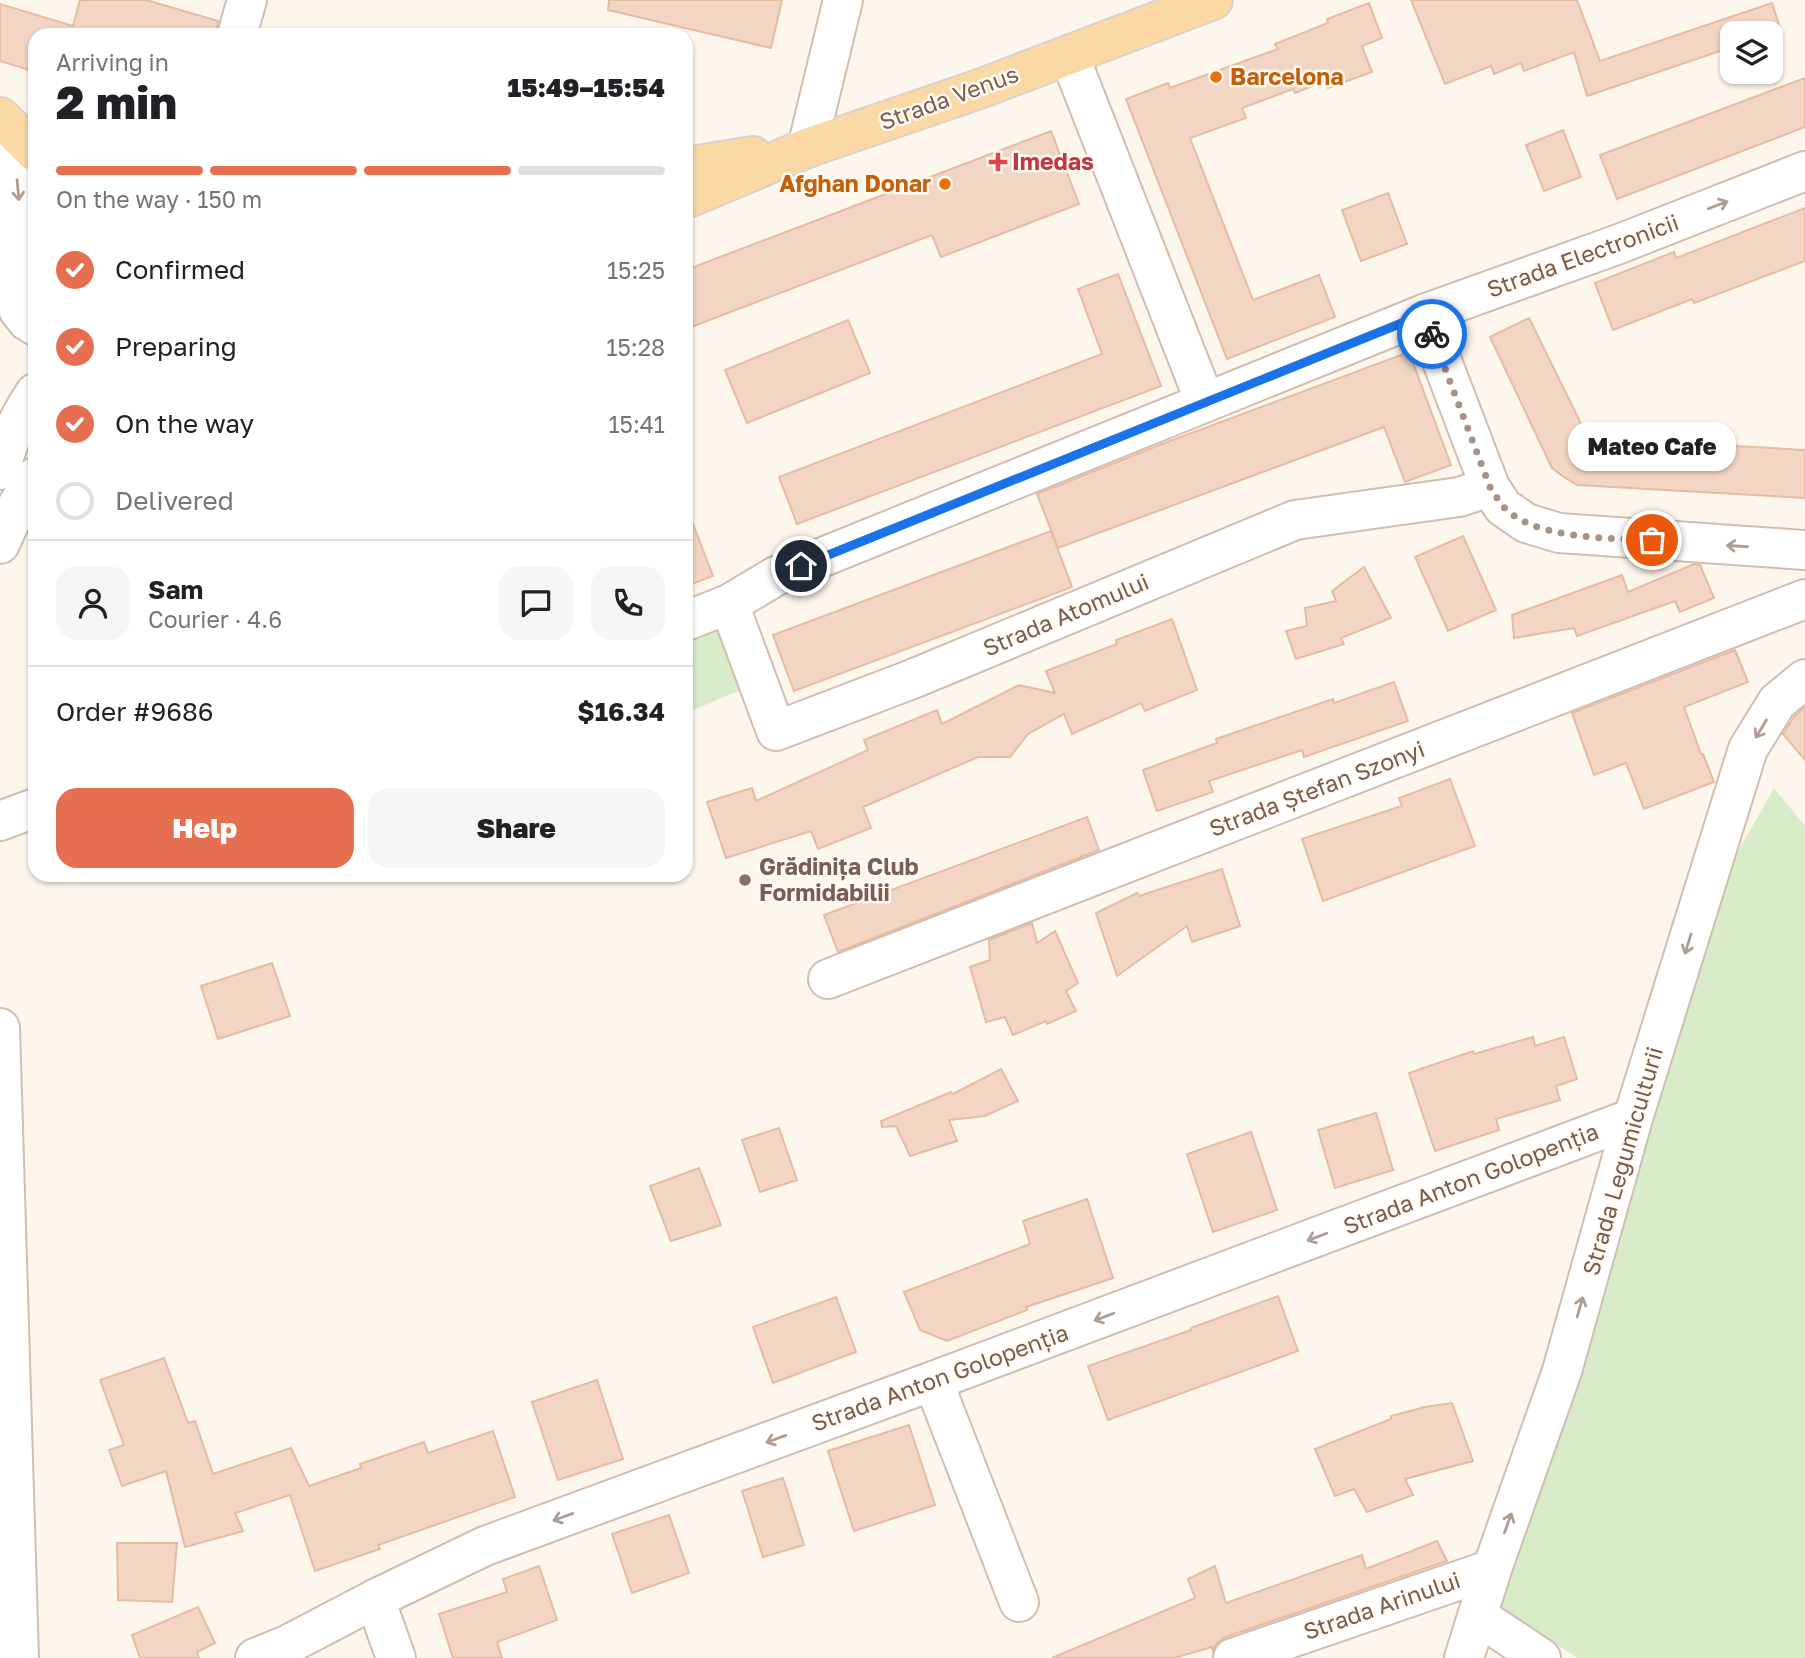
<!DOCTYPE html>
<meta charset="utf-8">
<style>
body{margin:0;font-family:"Golos Text",sans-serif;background:#f6f6f6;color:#202124;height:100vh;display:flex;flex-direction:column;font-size:26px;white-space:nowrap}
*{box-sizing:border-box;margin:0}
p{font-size:23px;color:#757577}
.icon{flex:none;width:38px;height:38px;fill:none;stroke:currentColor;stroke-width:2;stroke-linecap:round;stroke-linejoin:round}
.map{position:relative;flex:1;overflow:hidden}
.side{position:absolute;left:28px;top:28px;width:665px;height:854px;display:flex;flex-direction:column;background:#fff;border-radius:21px;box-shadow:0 2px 5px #0004}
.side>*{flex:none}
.fabs{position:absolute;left:1720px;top:21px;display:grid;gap:14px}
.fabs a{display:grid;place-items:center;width:63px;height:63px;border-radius:14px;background:#fff;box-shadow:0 2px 5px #0004;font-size:35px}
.pin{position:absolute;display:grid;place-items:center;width:60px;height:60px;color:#fff;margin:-30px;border:4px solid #fff;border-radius:50%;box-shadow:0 2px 7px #0007}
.courier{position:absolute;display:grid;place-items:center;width:70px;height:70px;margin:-35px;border:5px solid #1a73e8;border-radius:50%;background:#fff;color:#222;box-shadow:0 2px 9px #0007}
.bubble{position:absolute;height:49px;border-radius:21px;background:#fff;box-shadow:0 2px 5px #0004;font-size:23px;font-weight:800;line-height:49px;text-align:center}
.overview em{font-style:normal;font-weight:800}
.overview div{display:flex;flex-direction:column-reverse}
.overview{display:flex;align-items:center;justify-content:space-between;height:119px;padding:0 28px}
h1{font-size:46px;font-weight:800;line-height:52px}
.bar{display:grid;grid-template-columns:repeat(4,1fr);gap:10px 7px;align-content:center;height:84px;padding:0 28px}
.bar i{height:9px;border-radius:5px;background:#e0e0e0}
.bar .on{background:#e76f51}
.bar p{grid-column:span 4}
.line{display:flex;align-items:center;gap:18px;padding:0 28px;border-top:2px solid #e0e0e0}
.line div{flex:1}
.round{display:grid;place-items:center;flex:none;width:74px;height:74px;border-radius:21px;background:#f6f6f6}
ol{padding:0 28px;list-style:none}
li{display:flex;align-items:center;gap:21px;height:77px}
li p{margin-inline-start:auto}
li .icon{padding:7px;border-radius:50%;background:#e76f51;color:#fff;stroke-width:4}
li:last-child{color:#757577}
li i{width:38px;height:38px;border:4px solid #e0e0e0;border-radius:50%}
.action{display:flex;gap:14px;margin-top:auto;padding:14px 28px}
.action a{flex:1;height:80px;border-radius:21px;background:#e76f51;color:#fff;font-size:28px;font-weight:800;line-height:80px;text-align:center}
.action a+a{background:#f6f6f6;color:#202124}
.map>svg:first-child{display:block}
</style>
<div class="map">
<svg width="1805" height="1658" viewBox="0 0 1805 1658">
<rect width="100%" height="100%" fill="#fdf6ec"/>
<g fill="#d8ecc9">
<polygon points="722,626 748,687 686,713 686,641"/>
<polygon points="1774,788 1805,826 1805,1658 1577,1658 1499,1606 1736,855"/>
</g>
<g fill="#f3d5c3" stroke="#e6bba3" stroke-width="2">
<polygon points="80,0 146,0 218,21 216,35 35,35 35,72 0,61 0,4 73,26"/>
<polygon points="609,0 782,0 771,48 608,10"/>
<polygon points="1411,0 1577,0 1600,61 1772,3 1781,31 1771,34 1732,33 1732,47 1587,96 1574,52 1524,71 1521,63 1494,74 1491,66 1445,84"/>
<polygon points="1369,3 1382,38 1362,46 1372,72 1328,88 1325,81 1295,93 1293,89 1242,108 1246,118 1190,138 1253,300 1319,275 1335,317 1227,359 1126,99 1168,83 1170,88 1278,49 1275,44 1328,23 1327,19"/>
<polygon points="1805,78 1805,127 1617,199 1600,155"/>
<polygon points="1563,130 1581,177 1544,191 1526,145"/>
<polygon points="1051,131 1079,204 941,257 932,235 686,329 686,270"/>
<polygon points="1388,193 1407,244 1361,261 1342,210"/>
<polygon points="1805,208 1805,261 1694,303 1692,299 1613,330 1595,283 1674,252 1676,258"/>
<polygon points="1118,274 1161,386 797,524 779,477 1102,354 1078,289"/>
<polygon points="1529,318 1588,438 1805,450 1805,498 1577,485 1564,477 1552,468 1490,337"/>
<polygon points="848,320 870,373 747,423 725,370"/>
<polygon points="1409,352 1451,465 1405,482 1384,427 1058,548 1037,494 1162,444"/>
<polygon points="688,511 713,576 686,586 686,512"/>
<polygon points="1051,531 1072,587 794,691 773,635"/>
<polygon points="1463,536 1496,610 1448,631 1415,557"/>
<polygon points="1694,564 1700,565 1714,598 1680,612 1675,601 1577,636 1574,628 1514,638 1512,615 1622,575 1628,592"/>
<polygon points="1364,567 1391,618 1341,638 1344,644 1296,659 1286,631 1307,626 1305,608 1336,601 1332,591"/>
<polygon points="1172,619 1197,690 1145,711 1141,703 1072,734 1064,714 1028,734 1010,757 978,757 863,807 871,828 818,849 811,831 726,858 707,802 752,788 756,801 868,750 864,740 937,710 942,724 1019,685 1055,693 1046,671 1117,644 1116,640"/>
<polygon points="1735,650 1748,682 1684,707 1701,754 1703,754 1714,782 1644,809 1626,763 1594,775 1572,713"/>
<polygon points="1394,682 1408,721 1304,757 1302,750 1209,781 1213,792 1157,811 1143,770 1217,743 1216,739 1333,699 1334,703"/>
<polygon points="1805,707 1805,760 1783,734 1794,717"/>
<polygon points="1450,779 1475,846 1323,901 1302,839 1402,806 1399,798"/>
<polygon points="1087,817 1099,850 838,952 824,915"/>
<polygon points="1222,869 1240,926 1192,942 1187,926 1117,976 1096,913 1137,893 1139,896"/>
<polygon points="1032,923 1037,943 1055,931 1078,983 1066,991 1076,1011 1047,1024 1046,1021 1013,1035 1005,1017 986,1022 970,967 990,960 989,940"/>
<polygon points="272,963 290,1016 218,1039 201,986"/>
<polygon points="1533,1037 1535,1046 1564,1037 1577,1079 1556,1086 1560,1100 1496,1119 1499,1130 1435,1151 1409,1073 1473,1051 1474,1054"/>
<polygon points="1001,1069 1018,1101 985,1116 949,1120 957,1141 910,1156 896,1126 882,1127 881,1121 951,1092 953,1094"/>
<polygon points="1376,1113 1393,1170 1335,1188 1318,1130"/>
<polygon points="779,1128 797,1180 760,1192 742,1140"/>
<polygon points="1251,1132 1277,1210 1213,1232 1187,1154"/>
<polygon points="699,1168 721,1225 671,1241 650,1186"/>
<polygon points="1087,1199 1113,1278 1026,1307 1027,1310 947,1341 920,1330 904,1292 1030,1244 1023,1221"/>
<polygon points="1278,1296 1298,1351 1108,1420 1088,1366 1191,1330 1191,1328"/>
<polygon points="836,1297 856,1352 773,1383 753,1327"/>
<polygon points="164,1358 188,1423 195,1421 213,1474 291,1448 309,1486 361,1468 360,1464 424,1442 428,1453 493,1431 515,1497 378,1545 380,1549 315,1571 290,1495 235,1513 243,1531 185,1547 166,1471 122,1486 109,1450 124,1445 100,1380"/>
<polygon points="597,1380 623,1459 558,1480 532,1402"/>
<polygon points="1452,1403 1473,1461 1405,1479 1413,1495 1367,1512 1354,1489 1335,1496 1315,1449 1391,1419 1391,1416 1425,1407"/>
<polygon points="909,1425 935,1505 854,1531 828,1451"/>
<polygon points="783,1478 804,1545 763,1557 742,1491"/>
<polygon points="669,1515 689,1573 632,1593 612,1534"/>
<polygon points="1437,1541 1447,1561 1226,1637 1217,1643 1213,1651 1212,1647 1174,1658 1052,1658 1195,1598 1188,1579 1215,1566 1226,1603 1362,1555 1366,1569"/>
<polygon points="117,1543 177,1543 172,1602 118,1600"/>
<polygon points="539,1566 557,1620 497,1642 502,1658 453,1658 439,1614 507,1592 503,1579"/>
<polygon points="198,1607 215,1643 197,1652 199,1658 140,1658 132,1635"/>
</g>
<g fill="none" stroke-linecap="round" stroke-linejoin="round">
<defs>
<g id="minor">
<polyline points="237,35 247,0"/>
<polyline points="1069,55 1205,402"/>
<polyline points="6,123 18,184 19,311 27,321 35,326"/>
<polyline points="807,148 843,0"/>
<polyline points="1424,314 1490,487 1503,507 1526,523 1559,533 1805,550"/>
<path d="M0,470C9,439 17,420 35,393"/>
<polyline points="0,544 17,506 35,477"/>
<polyline points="729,604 776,731 915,678 1295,520 1459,497 1490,487"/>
<polyline points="686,621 729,604 776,576 1424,314 1619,244 1805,171"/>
<polyline points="0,821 35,808"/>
<polyline points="828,979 1805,599"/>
<polyline points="0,1028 19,1658"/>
<polyline points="933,1381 1019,1602"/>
<polyline points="375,1599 396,1658"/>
<polyline points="1478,1616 1541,1658"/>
<polyline points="255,1658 285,1646 375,1599 485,1546 933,1381 1633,1118"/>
<polyline points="1233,1658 1492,1569"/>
<polyline points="1464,1658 1492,1569 1562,1371 1633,1118 1748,749 1777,702 1805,679"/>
</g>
<g id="major">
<polyline points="0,117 35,152"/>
<polyline points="686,167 753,156"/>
<polyline points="686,199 807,148 982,88 1213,0"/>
</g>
</defs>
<use href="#minor" stroke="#d1beb0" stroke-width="42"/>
<use href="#major" stroke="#dad1cd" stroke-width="42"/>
<use href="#minor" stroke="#fff" stroke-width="38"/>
<use href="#major" stroke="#fbd9a5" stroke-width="38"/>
</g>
<defs><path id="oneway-shaft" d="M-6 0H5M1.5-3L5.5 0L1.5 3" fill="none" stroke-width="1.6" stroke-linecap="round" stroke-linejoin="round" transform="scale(1.75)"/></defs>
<g stroke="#af9d94">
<use href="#oneway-shaft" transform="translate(18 190) rotate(85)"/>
<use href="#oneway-shaft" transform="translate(1718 205) rotate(-21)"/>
<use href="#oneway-shaft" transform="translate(1737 546) rotate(-176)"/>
<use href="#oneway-shaft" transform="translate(1761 729) rotate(121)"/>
<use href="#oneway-shaft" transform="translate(1688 944) rotate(107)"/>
<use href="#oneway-shaft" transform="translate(1317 1237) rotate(159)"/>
<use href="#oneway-shaft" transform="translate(1580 1307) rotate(-74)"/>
<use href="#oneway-shaft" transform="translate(1104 1317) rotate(159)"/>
<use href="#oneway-shaft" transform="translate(776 1439) rotate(160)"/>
<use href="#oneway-shaft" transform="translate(563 1517) rotate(160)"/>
<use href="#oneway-shaft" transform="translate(1508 1523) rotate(-70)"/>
</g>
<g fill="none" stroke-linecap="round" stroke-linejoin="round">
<path stroke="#a89285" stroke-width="7" stroke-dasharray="0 12.6" d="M1432,334L1490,487C1494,493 1498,500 1502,505C1531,540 1610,538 1652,540"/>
<polyline stroke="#1a73e8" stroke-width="9" points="801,566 1424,314 1432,334"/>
</g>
<g fill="#e8710a" stroke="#fffaf3" stroke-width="2.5">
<circle cx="1216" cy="77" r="7"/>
<circle cx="945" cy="184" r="7"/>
</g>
<path fill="#e0444e" stroke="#fffaf3" stroke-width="2.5" d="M994.5 151.5h7v7h7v7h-7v7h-7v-7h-7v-7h7z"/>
<circle fill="#8d6e63" stroke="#fffaf3" stroke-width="2.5" cx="745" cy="880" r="7"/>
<g text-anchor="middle" stroke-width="5" stroke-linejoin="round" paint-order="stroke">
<g font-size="23" font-weight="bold" fill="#c56008" stroke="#fffaf3" text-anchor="start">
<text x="1230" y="85">Barcelona</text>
<text x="931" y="192" text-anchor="end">Afghan Donar</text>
</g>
<g font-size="23" fill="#7a5c4d" stroke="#fffaf3">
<text transform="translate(949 98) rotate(-20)" y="8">Strada Venus</text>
<text transform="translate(1583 256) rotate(-20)" y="8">Strada Electronicii</text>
<text transform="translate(1066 615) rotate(-23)" y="8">Strada Atomului</text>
<text transform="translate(1317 789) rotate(-21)" y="8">Strada Ștefan Szonyi</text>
<text transform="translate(1623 1161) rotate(-74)" y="8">Strada Legumiculturii</text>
<text transform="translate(1471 1179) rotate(-21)" y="8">Strada Anton Golopenția</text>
<text transform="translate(940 1378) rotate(-20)" y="8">Strada Anton Golopenția</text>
<text transform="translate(1382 1606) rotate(-19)" y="8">Strada Arinului</text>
</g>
<g font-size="23" font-weight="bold" fill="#be3a42" stroke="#fffaf3" text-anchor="start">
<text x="1012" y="170">Imedas</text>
</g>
<g font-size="23" font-weight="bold" fill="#785e54" stroke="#fffaf3" text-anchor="start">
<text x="759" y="875">Grădinița Club<tspan x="759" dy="26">Formidabilii</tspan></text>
</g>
</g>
</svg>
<div class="fabs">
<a><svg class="icon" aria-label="layers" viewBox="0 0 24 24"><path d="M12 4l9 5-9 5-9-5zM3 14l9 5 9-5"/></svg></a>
</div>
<div class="pin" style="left:1652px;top:540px;background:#ea580c"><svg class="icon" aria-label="bag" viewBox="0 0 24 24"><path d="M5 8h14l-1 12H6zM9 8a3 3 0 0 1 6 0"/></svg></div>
<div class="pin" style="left:801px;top:566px;background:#1f2937"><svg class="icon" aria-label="home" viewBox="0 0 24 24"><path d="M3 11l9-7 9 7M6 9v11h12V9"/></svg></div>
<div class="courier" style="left:1432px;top:334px"><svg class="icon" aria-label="bike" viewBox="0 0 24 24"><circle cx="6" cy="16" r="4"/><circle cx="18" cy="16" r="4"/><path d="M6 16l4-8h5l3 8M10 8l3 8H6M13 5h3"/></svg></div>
<div class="bubble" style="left:1568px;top:422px;width:168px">Mateo Cafe</div>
<section class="side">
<div class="overview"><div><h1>2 min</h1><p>Arriving in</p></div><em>15:49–15:54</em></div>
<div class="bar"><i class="on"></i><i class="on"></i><i class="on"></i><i></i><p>On the way · 150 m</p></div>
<ol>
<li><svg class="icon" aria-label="check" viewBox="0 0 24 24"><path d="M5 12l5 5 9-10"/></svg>Confirmed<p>15:25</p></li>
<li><svg class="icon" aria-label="check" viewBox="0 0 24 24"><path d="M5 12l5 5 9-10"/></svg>Preparing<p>15:28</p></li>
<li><svg class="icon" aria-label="check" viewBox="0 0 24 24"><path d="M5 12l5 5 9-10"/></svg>On the way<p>15:41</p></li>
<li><i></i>Delivered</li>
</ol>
<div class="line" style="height:126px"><a class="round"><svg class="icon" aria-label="person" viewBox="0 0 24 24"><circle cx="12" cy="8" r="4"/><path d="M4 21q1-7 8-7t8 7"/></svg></a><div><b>Sam</b><p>Courier · 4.6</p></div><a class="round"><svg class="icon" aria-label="chat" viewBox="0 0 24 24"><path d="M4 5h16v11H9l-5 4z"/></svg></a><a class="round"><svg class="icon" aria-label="phone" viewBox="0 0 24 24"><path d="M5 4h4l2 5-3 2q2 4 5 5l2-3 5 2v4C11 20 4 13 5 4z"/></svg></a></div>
<div class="line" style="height:91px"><div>Order #9686</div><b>$16.34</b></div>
<div class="action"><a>Help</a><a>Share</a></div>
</section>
</div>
